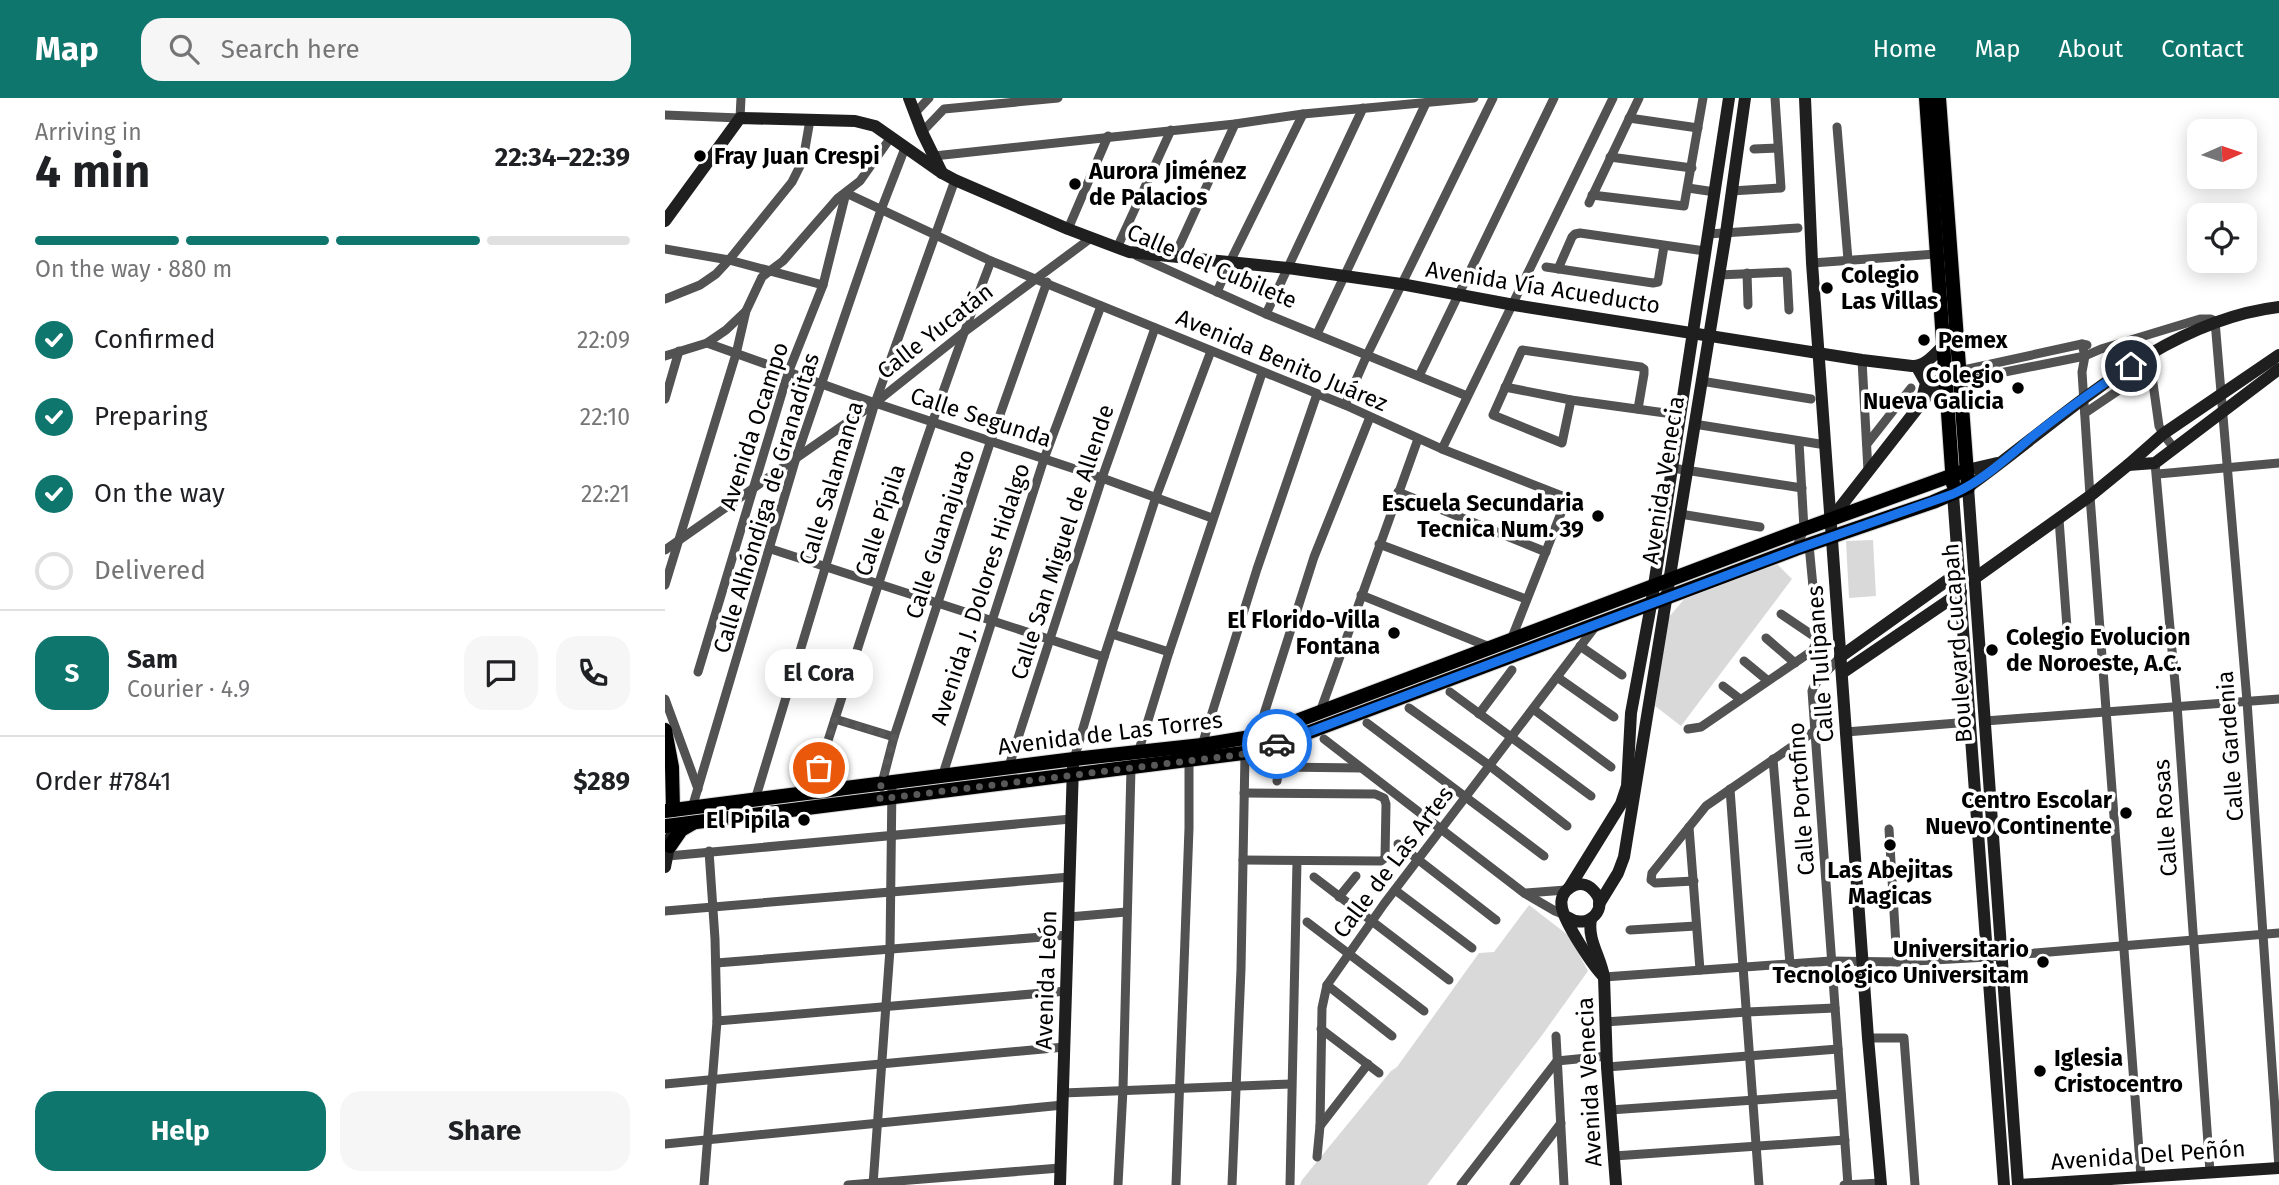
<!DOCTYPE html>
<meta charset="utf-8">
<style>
body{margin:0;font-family:"Fira Sans",sans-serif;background:#f6f6f6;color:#202124;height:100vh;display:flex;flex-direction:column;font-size:26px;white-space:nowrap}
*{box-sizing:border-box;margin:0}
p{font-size:23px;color:#757577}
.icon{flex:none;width:38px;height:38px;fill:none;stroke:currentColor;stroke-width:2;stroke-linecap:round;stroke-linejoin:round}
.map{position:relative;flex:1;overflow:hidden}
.drawer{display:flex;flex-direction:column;background:#fff;width:665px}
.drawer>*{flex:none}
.needle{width:46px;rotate:87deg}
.buttons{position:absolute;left:1522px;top:21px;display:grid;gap:14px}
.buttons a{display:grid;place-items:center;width:70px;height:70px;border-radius:14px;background:#fff;box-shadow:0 4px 18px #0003;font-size:35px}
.pin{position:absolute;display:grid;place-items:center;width:60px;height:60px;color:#fff;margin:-30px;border:4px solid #fff;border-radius:50%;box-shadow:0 2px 7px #0007}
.courier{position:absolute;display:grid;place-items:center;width:70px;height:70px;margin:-35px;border:5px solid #1a73e8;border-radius:50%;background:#fff;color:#222;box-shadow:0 2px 9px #0007}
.bubble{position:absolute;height:49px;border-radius:21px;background:#fff;box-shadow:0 4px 18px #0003;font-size:23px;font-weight:700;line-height:49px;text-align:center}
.head em{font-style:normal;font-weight:700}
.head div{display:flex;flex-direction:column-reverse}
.head{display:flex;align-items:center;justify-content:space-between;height:119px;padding:0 35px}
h1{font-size:46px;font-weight:700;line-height:52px}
.bar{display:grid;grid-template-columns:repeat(4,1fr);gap:10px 7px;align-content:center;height:84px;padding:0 35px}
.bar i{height:9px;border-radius:5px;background:#e0e0e0}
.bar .current{background:#0f766e}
.bar p{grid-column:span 4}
.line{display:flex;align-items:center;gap:18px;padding:0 35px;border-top:2px solid #e0e0e0}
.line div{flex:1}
.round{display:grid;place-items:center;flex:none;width:74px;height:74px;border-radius:21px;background:#f6f6f6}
ol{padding:0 35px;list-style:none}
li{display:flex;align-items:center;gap:21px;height:77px}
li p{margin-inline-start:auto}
li .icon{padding:7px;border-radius:50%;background:#0f766e;color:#fff;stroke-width:4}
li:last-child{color:#757577}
li i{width:38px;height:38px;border:4px solid #e0e0e0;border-radius:50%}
.button{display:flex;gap:14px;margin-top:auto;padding:14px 35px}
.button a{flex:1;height:80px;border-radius:21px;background:#0f766e;color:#fff;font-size:28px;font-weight:700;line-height:80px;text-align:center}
.button a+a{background:#f6f6f6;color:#202124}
header{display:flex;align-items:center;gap:42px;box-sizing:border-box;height:98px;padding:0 35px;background:#0f766e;color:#fff}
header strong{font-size:33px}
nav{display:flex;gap:38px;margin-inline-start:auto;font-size:24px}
.search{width:490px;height:63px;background:#f6f6f6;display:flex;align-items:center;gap:18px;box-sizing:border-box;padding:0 24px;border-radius:21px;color:#757577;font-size:26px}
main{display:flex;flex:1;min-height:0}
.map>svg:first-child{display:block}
</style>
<header>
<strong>Map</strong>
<div class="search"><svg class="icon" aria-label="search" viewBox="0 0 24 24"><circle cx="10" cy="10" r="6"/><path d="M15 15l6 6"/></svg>Search here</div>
<nav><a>Home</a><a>Map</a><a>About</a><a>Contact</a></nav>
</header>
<main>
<section class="drawer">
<div class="head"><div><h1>4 min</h1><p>Arriving in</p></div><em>22:34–22:39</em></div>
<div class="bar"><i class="current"></i><i class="current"></i><i class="current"></i><i></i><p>On the way · 880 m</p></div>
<ol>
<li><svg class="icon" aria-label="check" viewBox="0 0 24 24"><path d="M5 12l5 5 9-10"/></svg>Confirmed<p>22:09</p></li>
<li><svg class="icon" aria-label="check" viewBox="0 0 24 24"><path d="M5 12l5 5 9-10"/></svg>Preparing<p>22:10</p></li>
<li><svg class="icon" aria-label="check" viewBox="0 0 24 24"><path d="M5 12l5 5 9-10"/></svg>On the way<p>22:21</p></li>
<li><i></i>Delivered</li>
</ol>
<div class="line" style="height:126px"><b class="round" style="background:#0f766e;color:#fff">S</b><div><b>Sam</b><p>Courier · 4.9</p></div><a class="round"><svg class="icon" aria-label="chat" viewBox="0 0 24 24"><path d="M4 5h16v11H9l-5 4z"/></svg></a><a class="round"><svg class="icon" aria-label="phone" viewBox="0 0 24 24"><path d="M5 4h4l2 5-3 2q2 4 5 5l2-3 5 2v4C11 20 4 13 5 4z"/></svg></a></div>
<div class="line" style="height:91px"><div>Order #7841</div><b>$289</b></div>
<div class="button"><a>Help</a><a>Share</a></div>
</section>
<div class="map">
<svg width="1614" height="1087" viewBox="0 0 1614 1087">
<rect width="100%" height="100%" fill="#fff"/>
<g fill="#d9d9d9">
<polygon points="1208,442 1211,498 1184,500 1181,443"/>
<polygon points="1110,464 1127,481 1016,628 990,608 1003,520 1022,498"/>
<polygon points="864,807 908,841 909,847 923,873 875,940 762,1087 635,1087 637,1082 726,973 732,969 814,855 829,854"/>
</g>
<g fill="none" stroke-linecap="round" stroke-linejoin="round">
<defs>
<g id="primary">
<polyline points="1261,0 1288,386"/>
<polyline points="0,632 7,669 8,712"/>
<polyline points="0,713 409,661 537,647 592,638 1139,431 1302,372"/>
<polyline points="0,728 594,653 1131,451 1268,404 1303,389 1274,0"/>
<polyline points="5,748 16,732 28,725"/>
</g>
</defs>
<use href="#primary" stroke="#dbdbdb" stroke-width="16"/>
<g stroke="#525252" stroke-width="9">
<polyline points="249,16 264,0"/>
<polyline points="0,17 75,20 76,0"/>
<polyline points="964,20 1033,30"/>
<polyline points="1172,29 1183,162"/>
<polyline points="257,34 279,11 393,0"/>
<polyline points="1089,51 1113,50"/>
<polyline points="269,58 570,26 638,16 809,0"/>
<polyline points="945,59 1027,70"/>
<polyline points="1023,90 1050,94"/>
<polyline points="1066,93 1116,90 1110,0"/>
<polyline points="181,95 326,163 680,307 777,351 897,398 900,401 900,405 846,542"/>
<polyline points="927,97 1019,108 1038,0"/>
<polyline points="924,105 974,0"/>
<polyline points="403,131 443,38"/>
<polyline points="1043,136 1133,130"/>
<polyline points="452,150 506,32"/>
<polyline points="0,151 64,162 158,187"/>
<polyline points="510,157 570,26"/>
<polyline points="472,158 601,216 802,298"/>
<polyline points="1147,165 1271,156"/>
<polyline points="881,169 988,185 993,184 999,148"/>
<polyline points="893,171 907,139 910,136 915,135 1040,153"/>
<polyline points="1082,175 1083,207"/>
<polyline points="1054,177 1122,174 1124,212"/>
<polyline points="552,194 565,164 638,16"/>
<polyline points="0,201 35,187 51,176 64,162 127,84 138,62 145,22"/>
<polyline points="601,216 698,10"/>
<polyline points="652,236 761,5"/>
<polyline points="42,245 210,305 437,380 547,420"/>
<polyline points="1417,246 1420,258 1417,274 1425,398 1476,1079"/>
<polyline points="1484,257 1494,328 1498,336 1509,350"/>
<polyline points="0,258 42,245 61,232 80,214"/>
<polyline points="1197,262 1203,373"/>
<polyline points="1294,273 1417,246 1422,247"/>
<polyline points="754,278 889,0"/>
<polyline points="1036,283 1146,301"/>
<polyline points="1295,283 1420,258 1436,251 1535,221 1546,221 1550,223 1582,603 1614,1070"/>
<polyline points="840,289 906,302 1015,317"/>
<polyline points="0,301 14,253"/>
<polyline points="906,302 897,345 828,317 857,252 976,269 979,271 979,276 973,311"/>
<polyline points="680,307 702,257 828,0"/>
<polyline points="1420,315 1485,271"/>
<polyline points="1029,326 1161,347"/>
<polyline points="1202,346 1246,290"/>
<polyline points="777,351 948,0"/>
<polyline points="1490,365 1512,607 1545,1074"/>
<polyline points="1007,370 1137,390"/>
<polyline points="1493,376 1614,365"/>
<polyline points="733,394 881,454"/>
<polyline points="1015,416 1095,429"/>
<polyline points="1394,421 1403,543"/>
<polyline points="714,446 861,501"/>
<polyline points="106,451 439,559"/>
<polyline points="1131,451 1139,431 1134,344"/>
<polyline points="0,452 210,305 298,235 426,140"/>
<polyline points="0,487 71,256 81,213 97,179 118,163 173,100 195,83 226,39"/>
<polyline points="696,497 827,550"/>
<polyline points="1116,516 1153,541"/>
<polyline points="447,536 504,554"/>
<polyline points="1101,540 1130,565"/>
<polyline points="915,548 957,577"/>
<path d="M1175,559C1167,570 1150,581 1147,593L1183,1087"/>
<polyline points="1079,563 1102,582"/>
<polyline points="33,574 123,275 158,187 181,95"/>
<polyline points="892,579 949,619"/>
<polyline points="1058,588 1075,601"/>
<polyline points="785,594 926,698"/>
<polyline points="0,601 33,691"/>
<polyline points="744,610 825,668 902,728"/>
<polyline points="868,611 946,669"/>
<polyline points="655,614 753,341"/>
<polyline points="814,616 847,572"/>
<polyline points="170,621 229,639"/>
<polyline points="1320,623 1614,601"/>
<polyline points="702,625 879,758"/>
<polyline points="1023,631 1036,629 1147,553 1153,541 1144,447"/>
<polyline points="1181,634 1305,624"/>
<polyline points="592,638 649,459 705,319"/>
<polyline points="659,641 859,795 890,813 900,817"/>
<polyline points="537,647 592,471 652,296"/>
<polyline points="473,655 504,554 597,275"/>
<polyline points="409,661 439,559 491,399 546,253"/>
<polyline points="1108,661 1125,866"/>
<polyline points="614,669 696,670"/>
<polyline points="343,671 437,380 490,230"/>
<polyline points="277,679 379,361 436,208"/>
<polyline points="612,683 615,662"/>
<polyline points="216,689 229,639 326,342 382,184"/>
<polyline points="1065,691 1094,1087"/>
<path d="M146,695C204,517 259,337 326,163"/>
<polyline points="90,702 210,305 290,82"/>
<polyline points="27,710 131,360 216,112 240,50"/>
<polyline points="1024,729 1035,872"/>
<polyline points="1224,731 1232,864"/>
<polyline points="733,746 831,822"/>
<polyline points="3,758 406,721"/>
<polyline points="578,762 716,763 720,760 721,706 719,700 710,696 579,695"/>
<polyline points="649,779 784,882"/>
<polyline points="1029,783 990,785 986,782 987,775 1041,708 1151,632"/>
<polyline points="730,792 807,850"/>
<polyline points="861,795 901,792"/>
<polyline points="674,799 691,778"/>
<polyline points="0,813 405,779"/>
<polyline points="404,819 461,814"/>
<polyline points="642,824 759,913"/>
<polyline points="965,832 1031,828"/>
<polyline points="51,865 403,837"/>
<polyline points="939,879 1166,863 1232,864 1323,859 1614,835"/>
<polyline points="662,887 727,938"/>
<polyline points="52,923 402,893"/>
<polyline points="940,924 1082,914 1170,910"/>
<polyline points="656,931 714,975"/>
<polyline points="891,938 899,1087"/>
<polyline points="1203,940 1239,940 1250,1087"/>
<polyline points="942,969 1173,951"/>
<polyline points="0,986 400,949"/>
<polyline points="398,995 626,986"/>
<polyline points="945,1012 1176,996"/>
<polyline points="655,1028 703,966"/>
<polyline points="0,1046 398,1007"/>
<polyline points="949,1058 1180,1042"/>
<polyline points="652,1059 655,1028 657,910 662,887 719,806 930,529"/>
<polyline points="39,1087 52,923 50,841 44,753"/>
<polyline points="183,1087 395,1070"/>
<polyline points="208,1087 225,851 227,685"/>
<polyline points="453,1087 458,991 466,670"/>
<polyline points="511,1087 524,730 524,663"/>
<polyline points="567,1087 576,871 580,656"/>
<polyline points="625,1087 632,763"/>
<polyline points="796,1087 892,963 942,958"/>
<polyline points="849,1087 896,1025"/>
<polyline points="1179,1087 1216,1085"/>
</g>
<g stroke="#1f1f1f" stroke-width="12">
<polyline points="244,0 257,34 277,75"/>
<polyline points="1140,0 1147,165 1203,940 1216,1087"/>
<path d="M0,123L75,20L190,23L210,28L277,75L290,82L403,131L464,154L623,170L736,186L849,207L1197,262L1247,268C1259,269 1269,257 1277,249"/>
<polyline points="1252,269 1261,285 1257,301"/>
<polyline points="1463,367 1490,365 1614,271"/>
<polyline points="1302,372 1332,365"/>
<polyline points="1288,396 1339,1087"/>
<polyline points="1166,421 1280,275"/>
<polyline points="1310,480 1425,398 1463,367 1498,336 1614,257"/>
<polyline points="1175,559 1294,474"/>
<polyline points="1177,575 1296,494"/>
<polyline points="0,769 6,738"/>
<polyline points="904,790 956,706 962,688 966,615 986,507 1064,0"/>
<polyline points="934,806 953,775 959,759 1061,135 1080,0"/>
<path d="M902,819C923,834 946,809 928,792C915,778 892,792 897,810C900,825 927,867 939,879"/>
<path d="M926,821C922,842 936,859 939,879L942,969L951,1087"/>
<polyline points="395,1087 408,668"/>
<path d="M1353,1087L1303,389C1397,322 1494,223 1614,209"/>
<polyline points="1354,1087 1614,1070"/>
</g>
<use href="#primary" stroke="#000" stroke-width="14"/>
</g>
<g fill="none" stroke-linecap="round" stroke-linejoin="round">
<polyline stroke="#595959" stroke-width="7" stroke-dasharray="0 12.6" points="154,670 170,621 229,639 216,686 215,701 580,656 612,646"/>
<path stroke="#1a73e8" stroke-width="9" d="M612,646L1132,451L1288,396C1319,382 1343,359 1368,338C1400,313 1432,289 1466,268"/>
</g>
<g fill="#000" stroke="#fff" stroke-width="2.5">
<circle cx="35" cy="58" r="7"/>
<circle cx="410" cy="86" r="7"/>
<circle cx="1162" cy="190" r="7"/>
<circle cx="1259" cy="242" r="7"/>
<circle cx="1353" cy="290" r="7"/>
<circle cx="933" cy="418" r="7"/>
<circle cx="729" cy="535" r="7"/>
<circle cx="1327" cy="552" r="7"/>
<circle cx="1461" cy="715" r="7"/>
<circle cx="139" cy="722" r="7"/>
<circle cx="1225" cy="747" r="7"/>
<circle cx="1378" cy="864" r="7"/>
<circle cx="1375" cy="973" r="7"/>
</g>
<g text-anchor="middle" stroke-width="7" stroke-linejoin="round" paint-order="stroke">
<g font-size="23" font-weight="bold" fill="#000" stroke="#fff" text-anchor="start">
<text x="49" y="66">Fray Juan Crespi</text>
<text x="424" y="81">Aurora Jiménez<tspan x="424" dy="26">de Palacios</tspan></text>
<text x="1176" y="185">Colegio<tspan x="1176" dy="26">Las Villas</tspan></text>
<text x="1273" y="250">Pemex</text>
<text x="1339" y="285" text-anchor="end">Colegio<tspan x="1339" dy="26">Nueva Galicia</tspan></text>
<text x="919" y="413" text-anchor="end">Escuela Secundaria<tspan x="919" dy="26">Tecnica Num. 39</tspan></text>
<text x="715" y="530" text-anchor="end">El Florido-Villa<tspan x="715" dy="26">Fontana</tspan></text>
<text x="1341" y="547">Colegio Evolucion<tspan x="1341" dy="26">de Noroeste, A.C.</tspan></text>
<text x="1447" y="710" text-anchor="end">Centro Escolar<tspan x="1447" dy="26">Nuevo Continente</tspan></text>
<text x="125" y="730" text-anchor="end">El Pipila</text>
<text x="1225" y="780" text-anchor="middle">Las Abejitas<tspan x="1225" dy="26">Magicas</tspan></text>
<text x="1364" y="859" text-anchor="end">Universitario<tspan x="1364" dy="26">Tecnológico Universitam</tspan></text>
<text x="1389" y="968">Iglesia<tspan x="1389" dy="26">Cristocentro</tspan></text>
</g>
<g font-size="23" fill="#000" stroke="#fff">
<text transform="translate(547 168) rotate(23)" y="8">Calle del Cubilete</text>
<text transform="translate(878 189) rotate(9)" y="8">Avenida Vía Acueducto</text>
<text transform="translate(270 233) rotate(-38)" y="8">Calle Yucatán</text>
<text transform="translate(617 262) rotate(23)" y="8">Avenida Benito Juárez</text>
<text transform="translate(316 319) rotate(18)" y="8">Calle Segunda</text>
<text transform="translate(89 328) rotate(-72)" y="8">Avenida Ocampo</text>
<text transform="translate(998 382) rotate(-81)" y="8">Avenida Venecia</text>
<text transform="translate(166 385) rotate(-73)" y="8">Calle Salamanca</text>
<text transform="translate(101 405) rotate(-73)" y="8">Calle Alhóndiga de Granaditas</text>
<text transform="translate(215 422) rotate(-72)" y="8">Calle Pípila</text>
<text transform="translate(275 436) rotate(-72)" y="8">Calle Guanajuato</text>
<text transform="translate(397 444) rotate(-72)" y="8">Calle San Miguel de Allende</text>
<text transform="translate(315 496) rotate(-72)" y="8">Avenida J. Dolores Hidalgo</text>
<text transform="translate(1292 545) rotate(-94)" y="8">Boulevard Cucapah</text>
<text transform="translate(1155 566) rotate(-94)" y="8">Calle Tulipanes</text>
<text transform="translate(445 635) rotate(-7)" y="8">Avenida de Las Torres</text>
<text transform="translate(1565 648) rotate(-94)" y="8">Calle Gardenia</text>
<text transform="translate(1136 701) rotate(-94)" y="8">Calle Portofino</text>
<text transform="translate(1500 720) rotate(-94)" y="8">Calle Rosas</text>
<text transform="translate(728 764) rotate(-53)" y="8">Calle de Las Artes</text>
<text transform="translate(381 882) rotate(-88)" y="8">Avenida León</text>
<text transform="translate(924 984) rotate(-93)" y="8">Avenida Venecia</text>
<text transform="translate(1483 1057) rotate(-4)" y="8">Avenida Del Peñón</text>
</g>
</g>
</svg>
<div class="buttons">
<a><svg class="needle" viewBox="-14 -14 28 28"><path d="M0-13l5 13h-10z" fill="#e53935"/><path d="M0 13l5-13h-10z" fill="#757577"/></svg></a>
<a><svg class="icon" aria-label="locate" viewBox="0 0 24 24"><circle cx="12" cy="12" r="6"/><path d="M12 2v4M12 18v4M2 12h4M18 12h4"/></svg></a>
</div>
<div class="pin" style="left:154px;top:670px;background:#ea580c"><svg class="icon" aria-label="bag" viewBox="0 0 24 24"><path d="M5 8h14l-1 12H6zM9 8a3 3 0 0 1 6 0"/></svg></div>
<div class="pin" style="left:1466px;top:268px;background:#1f2937"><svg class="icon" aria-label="home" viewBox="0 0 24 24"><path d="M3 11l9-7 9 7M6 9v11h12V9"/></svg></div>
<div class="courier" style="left:612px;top:646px"><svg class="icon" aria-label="car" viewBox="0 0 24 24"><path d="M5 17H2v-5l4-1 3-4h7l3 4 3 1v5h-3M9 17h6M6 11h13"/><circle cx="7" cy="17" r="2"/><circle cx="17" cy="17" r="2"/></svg></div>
<div class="bubble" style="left:100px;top:551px;width:108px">El Cora</div>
</div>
</main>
